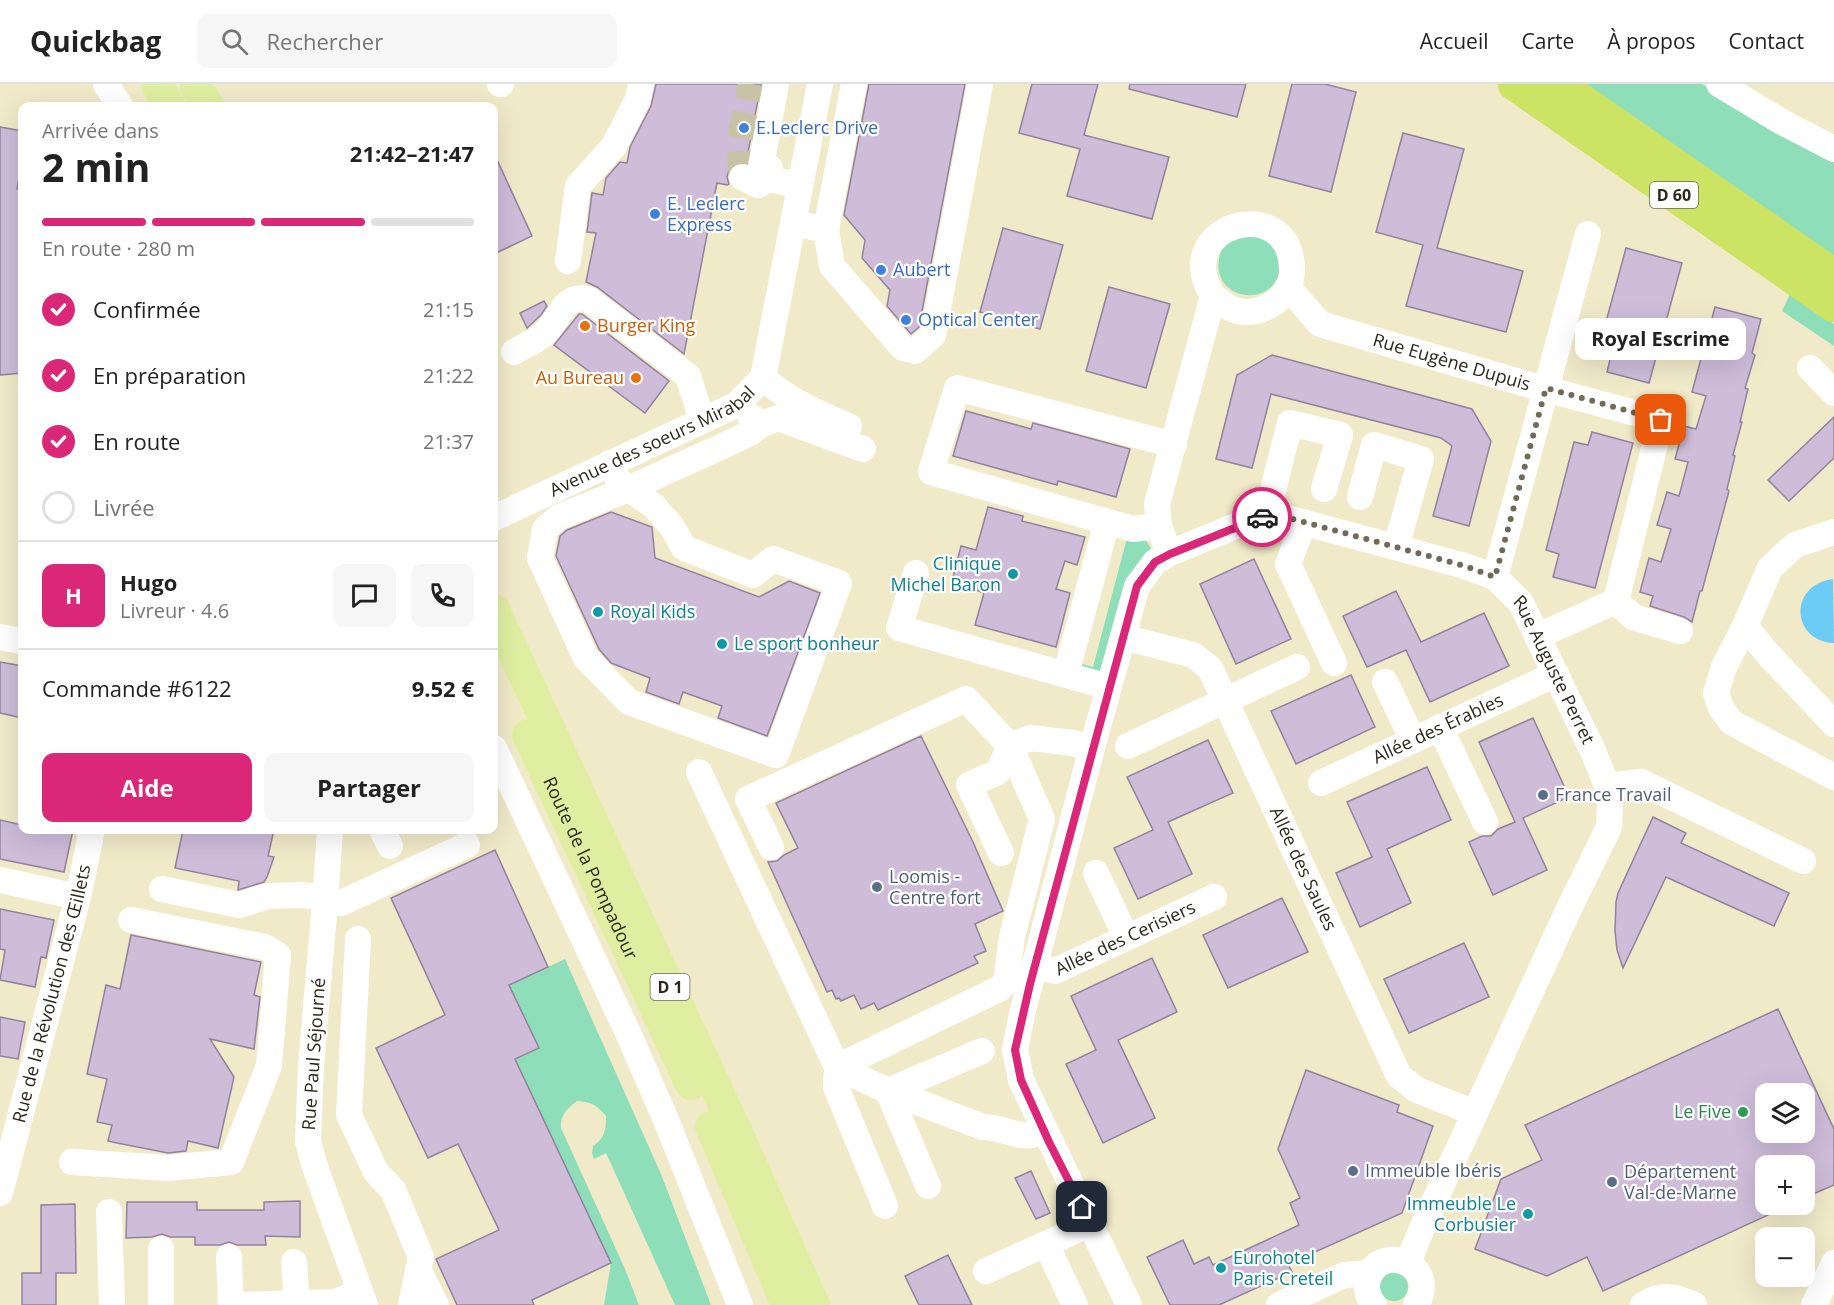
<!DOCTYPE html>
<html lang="fr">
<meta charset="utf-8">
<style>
body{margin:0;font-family:"Open Sans",sans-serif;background:#f6f6f6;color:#222;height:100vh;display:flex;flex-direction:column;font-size:22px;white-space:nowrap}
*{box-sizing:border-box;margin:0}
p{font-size:20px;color:#767676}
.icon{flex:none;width:33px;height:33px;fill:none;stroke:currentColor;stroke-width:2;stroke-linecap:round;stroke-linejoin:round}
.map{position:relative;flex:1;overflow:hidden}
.sheet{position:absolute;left:18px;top:18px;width:480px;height:732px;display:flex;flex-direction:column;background:#fff;border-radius:12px;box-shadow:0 6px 24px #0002}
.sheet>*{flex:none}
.tools{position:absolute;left:1755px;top:999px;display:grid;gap:12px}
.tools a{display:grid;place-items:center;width:60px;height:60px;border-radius:12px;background:#fff;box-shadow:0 6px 24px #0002;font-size:30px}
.pin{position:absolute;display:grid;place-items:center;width:51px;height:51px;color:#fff;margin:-26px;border-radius:12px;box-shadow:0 3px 9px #0006}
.courier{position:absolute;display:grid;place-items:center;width:60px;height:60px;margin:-30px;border:4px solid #db2777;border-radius:50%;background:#fff;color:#222;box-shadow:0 2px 8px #0007}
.bubble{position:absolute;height:42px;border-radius:12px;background:#fff;box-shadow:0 6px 24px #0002;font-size:20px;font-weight:700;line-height:42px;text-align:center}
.headline em{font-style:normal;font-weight:700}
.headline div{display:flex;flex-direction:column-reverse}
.headline{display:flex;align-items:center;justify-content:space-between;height:102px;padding:0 24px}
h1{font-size:39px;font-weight:700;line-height:45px}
.bar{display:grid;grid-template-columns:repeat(4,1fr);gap:9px 6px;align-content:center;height:72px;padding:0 24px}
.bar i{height:8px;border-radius:4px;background:#e0e0e0}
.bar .on{background:#db2777}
.bar p{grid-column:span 4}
.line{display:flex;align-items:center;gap:15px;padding:0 24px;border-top:2px solid #e0e0e0}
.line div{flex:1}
.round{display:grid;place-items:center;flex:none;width:63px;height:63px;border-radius:12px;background:#f6f6f6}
ol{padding:0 24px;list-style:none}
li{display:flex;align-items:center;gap:18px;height:66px}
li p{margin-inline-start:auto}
li .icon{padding:6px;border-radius:50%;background:#db2777;color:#fff;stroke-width:4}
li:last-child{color:#767676}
li i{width:33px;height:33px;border:3px solid #e0e0e0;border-radius:50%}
.primary-button{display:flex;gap:12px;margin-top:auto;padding:12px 24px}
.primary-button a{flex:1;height:69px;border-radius:12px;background:#db2777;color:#fff;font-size:24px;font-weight:700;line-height:69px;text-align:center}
.primary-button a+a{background:#f6f6f6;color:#222}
header{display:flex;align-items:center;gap:36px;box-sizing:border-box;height:84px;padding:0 30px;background:#fff;border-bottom:2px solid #e0e0e0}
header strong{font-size:28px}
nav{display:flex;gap:33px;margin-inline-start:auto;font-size:21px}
.search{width:420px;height:54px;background:#f6f6f6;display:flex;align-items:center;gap:15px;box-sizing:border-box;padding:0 21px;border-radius:12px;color:#767676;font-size:22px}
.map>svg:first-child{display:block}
</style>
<header>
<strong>Quickbag</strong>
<div class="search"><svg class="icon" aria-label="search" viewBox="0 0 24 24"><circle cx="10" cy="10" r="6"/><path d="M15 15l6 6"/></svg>Rechercher</div>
<nav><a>Accueil</a><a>Carte</a><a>À propos</a><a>Contact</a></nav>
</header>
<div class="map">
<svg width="1834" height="1221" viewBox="0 0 1834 1221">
<rect width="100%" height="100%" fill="#f1eac9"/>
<g fill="#8edfb9">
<polygon points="1582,0 1702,0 1834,74 1834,176"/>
<path d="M1259,151C1270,160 1282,168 1280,185C1273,226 1212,216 1219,175C1220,168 1224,158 1231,155C1238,152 1251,152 1259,151Z"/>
<polygon points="1790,210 1834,240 1834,262 1782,227"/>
<polygon points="1128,450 1145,455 1151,464 1104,585 1098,588 1079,583 1079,579 1093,583"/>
<path d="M565,875L661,1090L711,1221H675L606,1069L594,1075L592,1069L593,1062C605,1054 606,1046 606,1032C597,1021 591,1018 577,1017C567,1025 560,1031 561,1044L625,1185L639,1221H604L611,1179L515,975L539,963L509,901Z"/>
<circle cx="1394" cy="1203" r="14"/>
</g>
<path fill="#6dccf5" d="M1833,495L1834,559C1792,558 1787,501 1833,495Z"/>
<g fill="#cebcd9" stroke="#93829d" stroke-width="1.5" fill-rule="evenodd">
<polygon points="656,0 761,0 746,79 741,78 734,80 729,86 727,93 729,100 727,101 717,99 684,270 597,203 586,198 596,149 587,148 592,109 603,111 606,94 620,78 627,79 630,63 651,22"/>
<polygon points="869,0 965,0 919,243 911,250 887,222 890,206 862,174 865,156 844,131"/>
<polygon points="1032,0 1098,0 1084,51 1169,73 1152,135 1067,112 1080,65 1019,49"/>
<polygon points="1130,0 1246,0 1237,33 1129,5"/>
<polygon points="1292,0 1325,0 1356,8 1331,108 1269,92"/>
<polygon points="0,43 22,47 22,79 17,105 22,107 22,289 0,291"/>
<polygon points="1403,49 1464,65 1437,164 1523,187 1506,248 1406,222 1423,161 1376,148"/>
<polygon points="494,69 532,152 494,170"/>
<polygon points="1003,144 1063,161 1040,245 980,228"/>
<polygon points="1626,164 1682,179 1649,299 1607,288 1613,263 1600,260"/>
<polygon points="1109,203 1170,220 1146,304 1086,287"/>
<polygon points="544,217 547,222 541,231 527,244 520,229"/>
<polygon points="1715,223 1761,235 1752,269 1755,271 1745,304 1748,305 1740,338 1742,338 1733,371 1735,372 1727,405 1729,407 1702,507 1700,507 1692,538 1684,533 1650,522 1653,512 1640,508 1649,474 1661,478 1671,445 1657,441 1667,408 1679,412 1688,378 1675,375 1684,342 1696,345 1706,312 1692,308"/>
<polygon points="579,230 582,230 669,297 645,329 554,261"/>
<polygon points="1272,271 1472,325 1491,357 1469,442 1433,432 1452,362 1441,354 1271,310 1252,384 1216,375 1237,291"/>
<polygon points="966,327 1031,345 1033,339 1130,365 1116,413 1058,397 1057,401 953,372"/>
<polygon points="1834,333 1834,374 1789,417 1768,396"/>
<polygon points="1592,348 1633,359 1595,504 1553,493 1559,470 1546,466 1574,358 1588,361"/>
<polygon points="988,423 1023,432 1022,437 1085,453 1077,481 1065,477 1056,505 1070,509 1056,563 975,541 984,509 952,497 961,462 976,466"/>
<polygon points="611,428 652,443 655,474 759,513 789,497 820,509 767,652 718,634 722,622 683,608 679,620 646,608 650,594 611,579 599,565 556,472 560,452 567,446"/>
<polygon points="1254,475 1291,555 1236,580 1200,500"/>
<polygon points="1396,507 1421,558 1484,529 1509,582 1430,618 1406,566 1367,583 1343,532"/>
<polygon points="0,578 22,582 22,634 0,629"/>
<polygon points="1351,591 1375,643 1296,680 1271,627"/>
<polygon points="1533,634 1569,713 1523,734 1547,786 1493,811 1469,758 1482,752 1491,752 1498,745 1515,738 1479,658"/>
<polygon points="921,652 973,758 1003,827 975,840 986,867 974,872 978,879 878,926 874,919 861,925 854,911 841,917 839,914 836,915 832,906 827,908 768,778 777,777 784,771 798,764 776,719"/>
<polygon points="1208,656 1233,709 1168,738 1192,790 1138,815 1114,764 1153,746 1127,693"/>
<polygon points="1427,683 1451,736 1387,765 1411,819 1360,843 1336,789 1372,773 1347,718"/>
<polygon points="1653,733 1686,749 1681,759 1789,809 1774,842 1666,793 1623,884 1617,866 1615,847 1616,818 1618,809"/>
<polygon points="0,736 22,741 22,746 73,746 64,788 0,775"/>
<polygon points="183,746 274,746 268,772 274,773 267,793 264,798 238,806 239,797 175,784"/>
<polygon points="495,766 548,883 509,901 539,964 515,975 611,1179 532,1216 534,1221 457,1221 436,1175 499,1146 458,1060 428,1074 376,964 445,931 391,814"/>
<polygon points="1282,814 1308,868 1228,904 1203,851"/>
<polygon points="0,825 54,836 46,874 41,873 35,903 0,896 5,866 0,865"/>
<polygon points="131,851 261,878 254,911 260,913 254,965 210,955 234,993 218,1064 188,1057 186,1067 168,1069 117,1059 108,1057 112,1041 97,1038 107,995 87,990 106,901 120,905"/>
<polygon points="1464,859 1489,913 1409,949 1384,895"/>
<polygon points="1152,874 1177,928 1118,956 1155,1034 1103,1059 1066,980 1096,966 1071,912"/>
<path d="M1778,925L1834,1045V1101L1804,1114V1082H1766V1120H1792L1603,1207L1587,1173L1547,1192L1475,1165L1501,1095L1542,1076L1525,1041ZM1766,1010H1804V1048H1766Z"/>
<polygon points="0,933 25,938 18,975 0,972"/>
<polygon points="1306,986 1399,1021 1397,1028 1433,1042 1402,1129 1288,1180 1292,1188 1219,1221 1170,1221 1147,1173 1183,1156 1194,1180 1209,1173 1213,1181 1299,1141 1290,1119 1300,1114 1278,1065"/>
<polygon points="1031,1087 1050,1129 1036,1135 1015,1094"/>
<polygon points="300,1117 300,1153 265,1152 266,1161 237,1161 229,1158 220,1161 195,1161 195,1153 170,1153 162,1150 152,1153 126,1154 127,1118 197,1118 197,1126 264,1126 264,1118"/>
<polygon points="75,1120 76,1189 56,1189 56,1221 22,1221 22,1189 41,1189 41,1121"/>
<polygon points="948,1171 972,1221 919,1221 905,1192"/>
</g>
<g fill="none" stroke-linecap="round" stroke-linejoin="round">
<polyline stroke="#c9c3a6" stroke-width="26" stroke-dasharray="26 13" stroke-linecap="butt" points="742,93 739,61 751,0"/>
<g stroke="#fff" stroke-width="26">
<polyline points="106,0 120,22"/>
<polyline points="500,0 501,0"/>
<polyline points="776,0 761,82 768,95 800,101"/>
<polyline points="1719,0 1782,38 1834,65"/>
<polyline points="742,93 758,101 768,95 770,84"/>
<polyline points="793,139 826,146 832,182 903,264 915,267 933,251 980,0"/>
<polyline points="826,146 854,0"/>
<polyline points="568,177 578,102 614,62 638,15 641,0"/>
<path id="s1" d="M1288,203L1320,240L1523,299L1661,336L1616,517L1538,552"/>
<path d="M514,268C523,262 535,258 543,251C559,238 562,209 588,215L688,292L702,336"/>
<polyline points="1810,284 1834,309"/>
<path d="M763,294C788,316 818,330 849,342"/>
<polyline points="750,332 762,340 778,334 863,365"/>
<polyline points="610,379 620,399 654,422 672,443 684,464 753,491 773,475 839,499 776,671 629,618 586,574 540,474 545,445 559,433 628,405 725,361 750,349 762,340"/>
<polyline points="1360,413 1374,361 1421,375 1396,463"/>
<polyline points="1272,430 1271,414 1290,339 1340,351 1324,405"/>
<path id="s2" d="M494,434L736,321L763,294L820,0"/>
<polyline points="1304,438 1288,480 1334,579"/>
<polyline points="1159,442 1133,445 931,388 957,304 1174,361"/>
<polyline points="1834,448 1795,461 1770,484 1745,542 1724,583 1716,609 1721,624 1731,638 1834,693"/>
<path d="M1165,458L1159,442L1157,420L1213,212C1168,141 1291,106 1292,186C1292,215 1258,236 1232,225C1225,222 1219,216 1213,212"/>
<polyline points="916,489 899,544 1109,603"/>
<polyline points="1495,493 1588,150"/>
<polyline points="1616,517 1633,533 1680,547"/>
<polyline points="1745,542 1768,570 1834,640"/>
<polyline points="0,553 22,557"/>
<path id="s3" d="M1123,553L1193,571L1210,584L1399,992L1417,1006L1475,1029"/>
<polyline points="1066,590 1105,445"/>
<polyline points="1385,598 1413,656"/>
<polyline points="1440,643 1485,738"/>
<polyline points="1128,662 1297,583"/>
<polyline points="494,664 629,951 666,1036 740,1221"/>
<polyline points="699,688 837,983 836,1003 885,1122"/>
<path id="s4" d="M1321,699L1556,590"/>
<polyline points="1607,702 1641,698 1803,777"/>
<polyline points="330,746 325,818 311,982 308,1057 314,1080 365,1221"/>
<polyline points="382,746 390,762"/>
<polyline points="771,763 748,715 966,615 1010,662 1031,654 1073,659 1092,664"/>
<path d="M1001,769L969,701L998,688L1010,662L1042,735L1012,853L1006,898L999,905L837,983L888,1007L983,1043C1009,1043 1019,1059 1045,1047"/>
<polyline points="1096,789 1126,853"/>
<polyline points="0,796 78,813"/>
<polyline points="162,805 239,821 268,812 299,811 325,813"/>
<polyline points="325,818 341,819 467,761"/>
<polyline points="358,855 349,1031 376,1088 393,1106 421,1173 411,1221"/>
<path id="s5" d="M1035,882L1055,887L1214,813"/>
<polyline points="72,1078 168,1084 231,1078 269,982 278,871 265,863 131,836"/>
<polyline points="928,1102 888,1007 982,967"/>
<path id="s6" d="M0,1109L78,813L92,746"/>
<polyline points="109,1128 112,1221"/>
<polyline points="1046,1160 1075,1221"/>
<polyline points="161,1165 161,1221"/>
<polyline points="229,1173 231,1221"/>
<polyline points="294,1178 297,1221"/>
<polyline points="418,1185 436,1221"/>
<polyline points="986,1187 1090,1140"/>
<polyline points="233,1221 335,1218 360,1208"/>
<path id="s7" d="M1129,1221L1021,996L1015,966L1022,930L1092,664L1137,502L1155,478L1170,469L1248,437L1272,430L1465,482L1495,493L1521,519L1593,667L1607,702L1610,720L1609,743L1567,829L1423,1142L1408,1178"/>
<polyline points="1279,1221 1344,1191 1370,1189"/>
<path d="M1374,1221C1368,1213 1365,1204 1368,1195C1379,1157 1441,1180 1416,1221"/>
<path d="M1643,1221C1661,1209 1676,1212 1694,1221"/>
<polyline points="1814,1221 1834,1179"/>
</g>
<g stroke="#e0eea1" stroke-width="32">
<polyline points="157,0 170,22"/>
<polyline points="195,0 208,22"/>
<polyline points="494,526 743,1062 814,1221"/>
<path id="s8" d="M528,651L691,1000"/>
<polyline points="711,1043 787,1221"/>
</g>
<g stroke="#cce363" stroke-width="33">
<polyline points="1514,0 1834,222"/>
<polyline points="1558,0 1834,191"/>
</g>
</g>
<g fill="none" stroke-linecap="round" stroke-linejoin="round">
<polyline stroke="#706b58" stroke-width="6" stroke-dasharray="0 10.8" points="1262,433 1272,430 1304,438 1465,482 1495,493 1546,304 1661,336"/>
<polyline stroke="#db2777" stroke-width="8" points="1082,1123 1049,1058 1021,996 1015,966 1030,900 1137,502 1155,478 1170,470 1262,433"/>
</g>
<g fill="#3f7fe0" stroke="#fff" stroke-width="2">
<circle cx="744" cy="44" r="6"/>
<circle cx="655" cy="130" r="6"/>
<circle cx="881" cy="186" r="6"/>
<circle cx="906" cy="236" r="6"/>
</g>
<g fill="#e8710a" stroke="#fff" stroke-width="2">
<circle cx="585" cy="242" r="6"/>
<circle cx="636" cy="294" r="6"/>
</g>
<g fill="#0f9aa8" stroke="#fff" stroke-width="2">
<circle cx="1013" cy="490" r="6"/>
<circle cx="598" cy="528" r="6"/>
<circle cx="722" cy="560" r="6"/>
<circle cx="1528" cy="1130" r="6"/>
<circle cx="1221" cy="1184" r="6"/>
</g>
<g fill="#5c6f8a" stroke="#fff" stroke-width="2">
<circle cx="1543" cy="711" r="6"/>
<circle cx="877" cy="803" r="6"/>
<circle cx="1353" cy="1087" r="6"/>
<circle cx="1612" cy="1098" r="6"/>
</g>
<circle fill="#2e9e5b" stroke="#fff" stroke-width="2" cx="1743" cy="1028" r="6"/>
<g text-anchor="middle" stroke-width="4.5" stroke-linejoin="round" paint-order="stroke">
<g fill="#fff" stroke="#6a685f" stroke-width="1.5">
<rect x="1650" y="98" width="48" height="26" rx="4.5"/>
<rect x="650.5" y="890" width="39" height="26" rx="4.5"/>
</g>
<g font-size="16" font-weight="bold" fill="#2a271b">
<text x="1674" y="117">D 60</text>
<text x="670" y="909">D 1</text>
</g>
<g font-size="18" fill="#366cbe" stroke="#fff" text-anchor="start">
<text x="756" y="50">E.Leclerc Drive</text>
<text x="667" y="126">E. Leclerc<tspan x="667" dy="21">Express</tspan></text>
<text x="893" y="192">Aubert</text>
<text x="918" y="242">Optical Center</text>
</g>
<g font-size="18" fill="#c56008" stroke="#fff" text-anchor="start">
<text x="597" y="248">Burger King</text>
<text x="624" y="300" text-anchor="end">Au Bureau</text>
</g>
<g font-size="18" fill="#2a271b" stroke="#fff">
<text dy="6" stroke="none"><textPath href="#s1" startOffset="186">Rue Eugène Dupuis</textPath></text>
<text dy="6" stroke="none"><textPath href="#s2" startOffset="176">Avenue des soeurs Mirabal</textPath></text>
<text dy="6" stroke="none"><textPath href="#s7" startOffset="1260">Rue Auguste Perret</textPath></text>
<text dy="6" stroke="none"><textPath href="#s4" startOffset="129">Allée des Érables</textPath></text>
<text dy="6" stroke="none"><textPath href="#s8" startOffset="147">Route de la Pompadour</textPath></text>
<text dy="6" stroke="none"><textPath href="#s3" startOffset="315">Allée des Saules</textPath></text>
<text dy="6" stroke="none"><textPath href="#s5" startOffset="98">Allée des Cerisiers</textPath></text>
<text dy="6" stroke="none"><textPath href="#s6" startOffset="206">Rue de la Révolution des Œillets</textPath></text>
<text transform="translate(314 970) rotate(-86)" y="6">Rue Paul Séjourné</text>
</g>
<g font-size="18" fill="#0d838f" stroke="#fff" text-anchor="start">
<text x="1001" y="486" text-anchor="end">Clinique<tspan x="1001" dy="21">Michel Baron</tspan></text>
<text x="610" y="534">Royal Kids</text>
<text x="734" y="566">Le sport bonheur</text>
<text x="1516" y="1126" text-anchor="end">Immeuble Le<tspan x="1516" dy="21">Corbusier</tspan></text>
<text x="1233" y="1180">Eurohotel<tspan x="1233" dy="21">Paris Creteil</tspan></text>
</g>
<g font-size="18" fill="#4e5e75" stroke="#fff" text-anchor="start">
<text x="1555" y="717">France Travail</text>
<text x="889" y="799">Loomis -<tspan x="889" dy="21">Centre fort</tspan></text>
<text x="1365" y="1093">Immeuble Ibéris</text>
<text x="1624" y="1094">Département<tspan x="1624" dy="21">Val-de-Marne</tspan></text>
</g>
<g font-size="18" fill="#27864d" stroke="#fff" text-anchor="end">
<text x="1731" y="1034">Le Five</text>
</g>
</g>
</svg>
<div class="tools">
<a><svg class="icon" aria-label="layers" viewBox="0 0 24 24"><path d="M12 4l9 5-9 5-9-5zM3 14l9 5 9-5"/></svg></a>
<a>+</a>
<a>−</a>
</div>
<div class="pin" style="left:1661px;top:336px;background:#ea580c"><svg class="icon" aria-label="bag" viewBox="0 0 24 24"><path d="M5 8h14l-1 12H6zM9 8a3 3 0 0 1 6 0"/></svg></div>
<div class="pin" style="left:1082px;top:1123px;background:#1f2937"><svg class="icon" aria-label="home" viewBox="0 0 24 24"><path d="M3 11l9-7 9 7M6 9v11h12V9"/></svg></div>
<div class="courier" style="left:1262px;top:433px"><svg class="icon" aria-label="car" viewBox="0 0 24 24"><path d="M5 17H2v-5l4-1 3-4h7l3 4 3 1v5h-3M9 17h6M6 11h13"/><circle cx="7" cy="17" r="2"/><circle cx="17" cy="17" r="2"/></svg></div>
<div class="bubble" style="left:1575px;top:234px;width:171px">Royal Escrime</div>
<section class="sheet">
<div class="headline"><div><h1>2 min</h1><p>Arrivée dans</p></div><em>21:42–21:47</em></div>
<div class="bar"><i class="on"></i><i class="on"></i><i class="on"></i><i></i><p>En route · 280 m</p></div>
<ol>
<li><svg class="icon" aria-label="check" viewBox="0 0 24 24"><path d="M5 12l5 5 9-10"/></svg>Confirmée<p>21:15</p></li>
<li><svg class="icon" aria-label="check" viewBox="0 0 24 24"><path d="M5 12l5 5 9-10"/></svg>En préparation<p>21:22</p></li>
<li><svg class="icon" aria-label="check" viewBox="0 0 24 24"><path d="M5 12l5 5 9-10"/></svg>En route<p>21:37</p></li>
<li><i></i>Livrée</li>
</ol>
<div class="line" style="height:108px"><b class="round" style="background:#db2777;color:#fff">H</b><div><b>Hugo</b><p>Livreur · 4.6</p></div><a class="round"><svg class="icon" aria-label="chat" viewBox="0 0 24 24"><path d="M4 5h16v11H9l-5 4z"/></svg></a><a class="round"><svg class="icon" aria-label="phone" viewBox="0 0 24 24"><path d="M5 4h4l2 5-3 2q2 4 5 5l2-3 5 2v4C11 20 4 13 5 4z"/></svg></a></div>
<div class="line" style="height:78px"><div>Commande #6122</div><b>9.52 €</b></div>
<div class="primary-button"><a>Aide</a><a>Partager</a></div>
</section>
</div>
